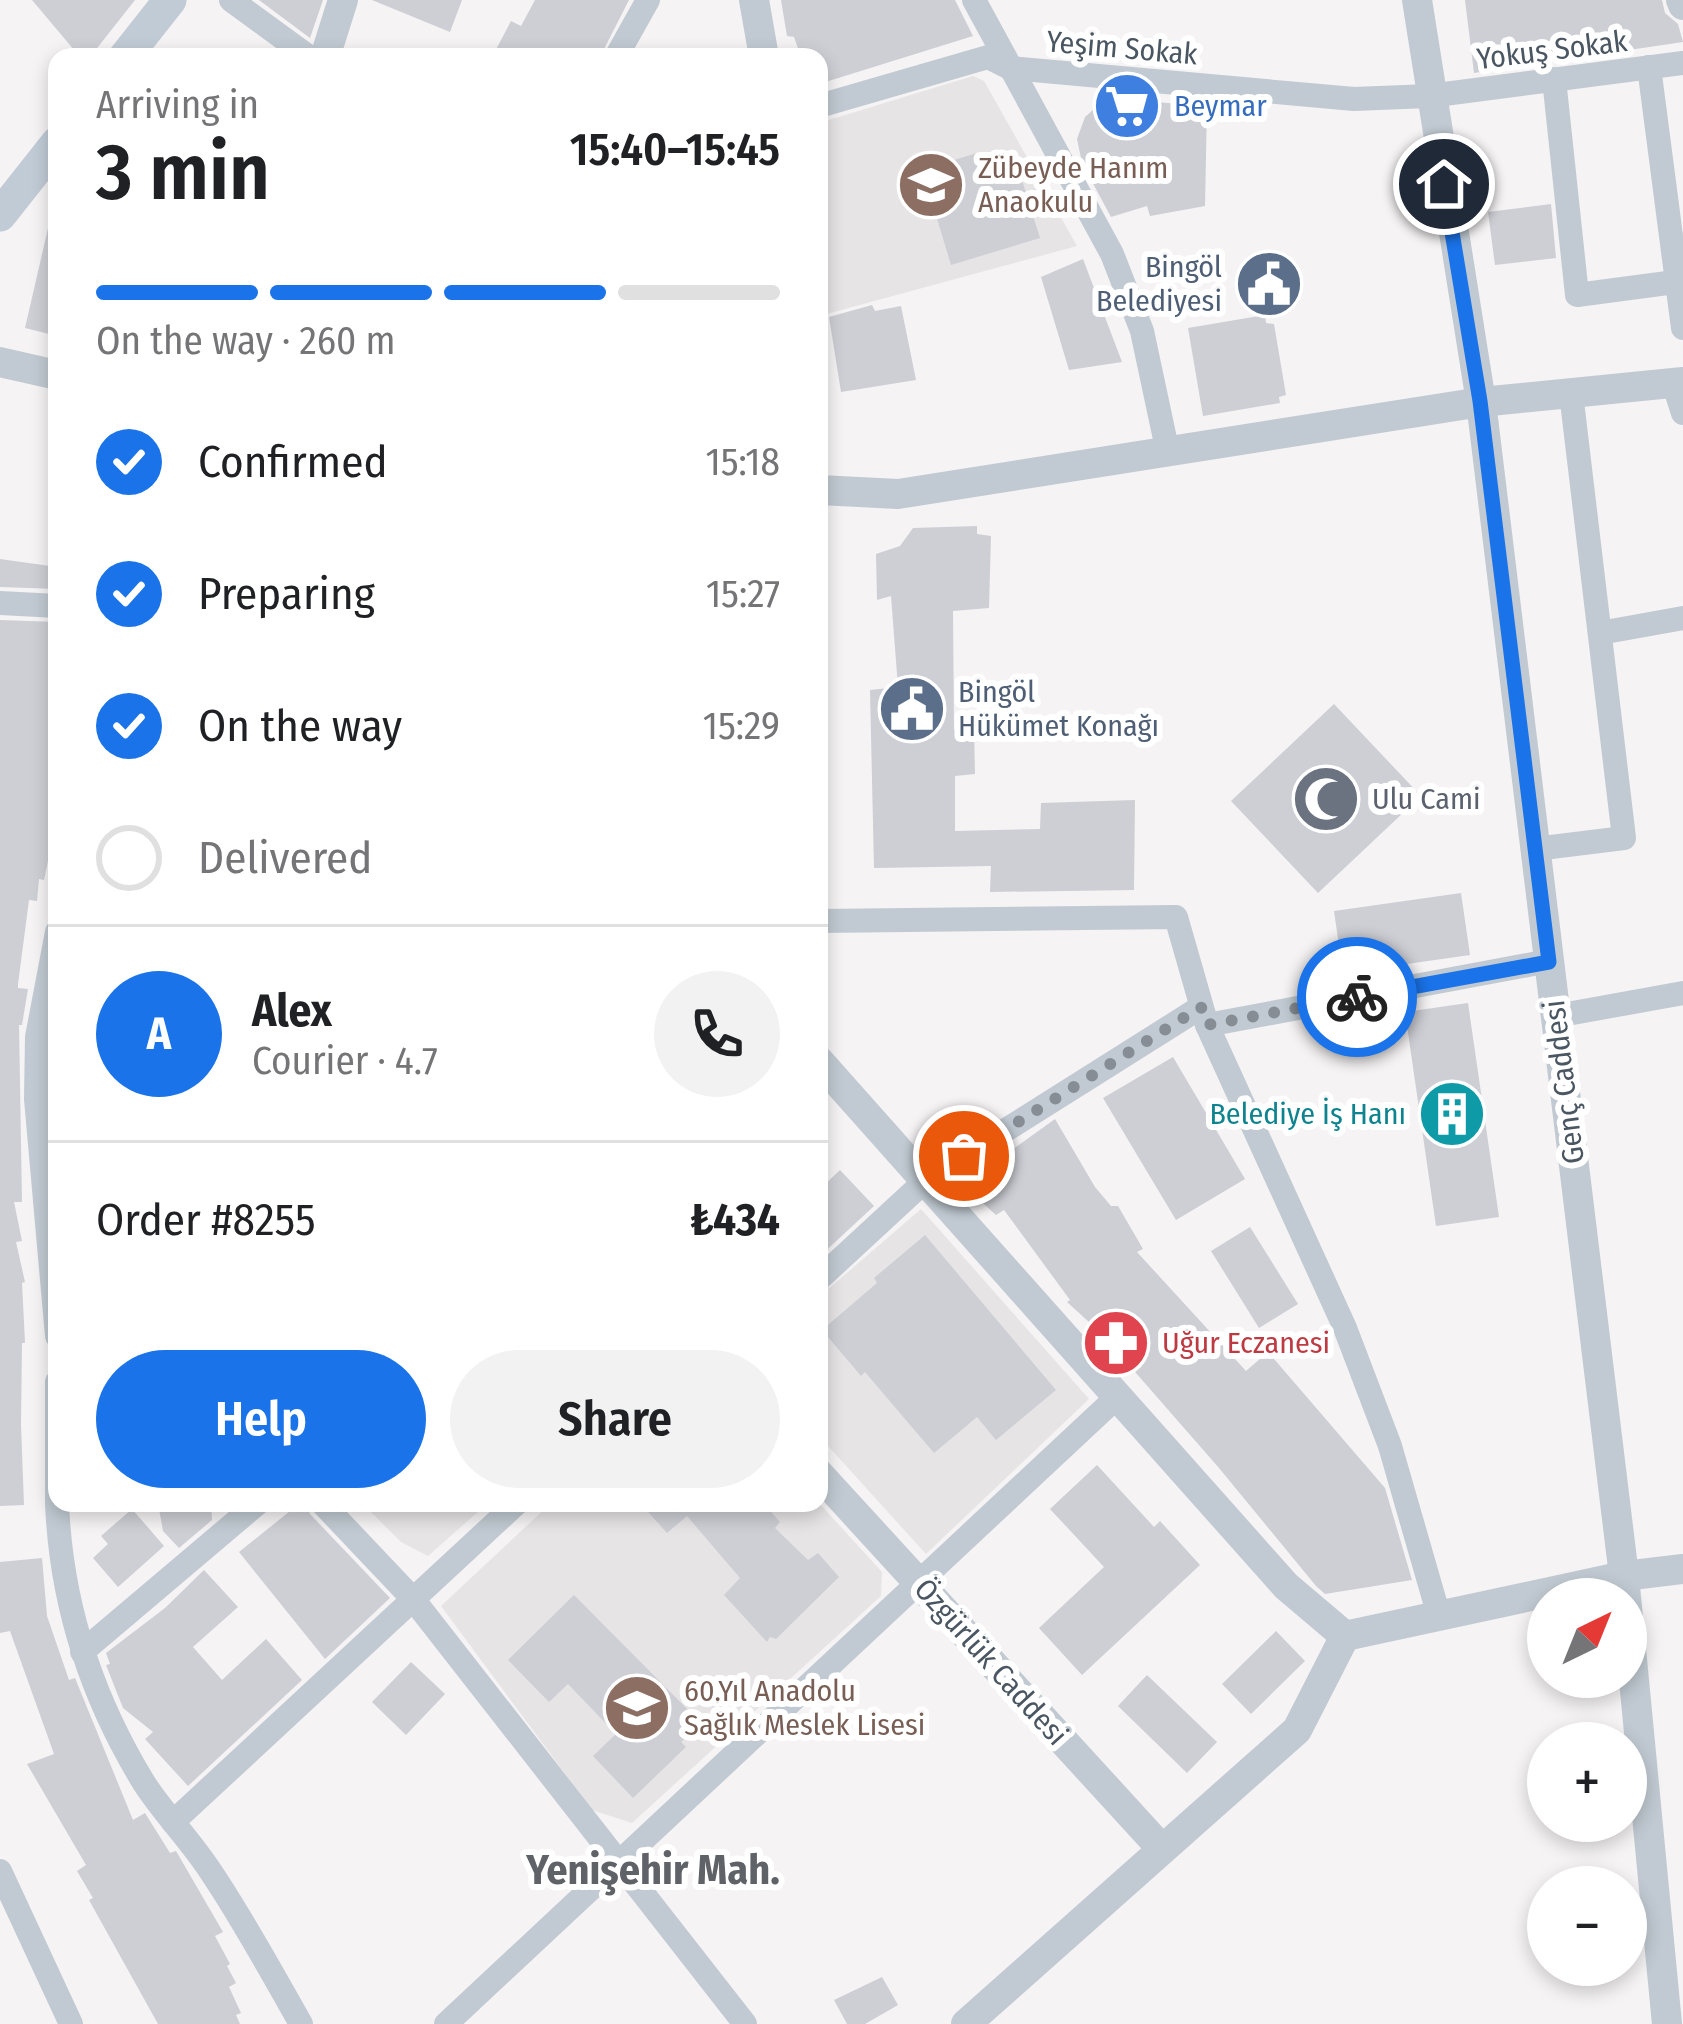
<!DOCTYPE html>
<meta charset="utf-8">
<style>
body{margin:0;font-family:"Fira Sans Condensed",sans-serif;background:#f2f2f2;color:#202124;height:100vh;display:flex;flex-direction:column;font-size:45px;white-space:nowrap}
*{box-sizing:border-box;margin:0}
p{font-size:39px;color:#757577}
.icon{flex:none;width:66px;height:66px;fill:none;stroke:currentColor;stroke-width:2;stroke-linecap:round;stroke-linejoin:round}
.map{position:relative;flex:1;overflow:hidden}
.drawer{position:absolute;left:48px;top:48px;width:780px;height:1464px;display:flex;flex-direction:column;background:#fff;border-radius:24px;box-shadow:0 6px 18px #0003}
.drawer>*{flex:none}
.needle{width:78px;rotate:43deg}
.fabs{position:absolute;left:1527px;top:1578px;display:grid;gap:24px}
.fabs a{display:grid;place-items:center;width:120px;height:120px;border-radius:50%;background:#fff;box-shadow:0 6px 18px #0003;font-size:60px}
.pin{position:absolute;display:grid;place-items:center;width:102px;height:102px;color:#fff;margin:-51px;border:6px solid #fff;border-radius:50%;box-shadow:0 3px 12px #0007}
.courier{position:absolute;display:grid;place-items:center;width:120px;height:120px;margin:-60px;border:9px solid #1a73e8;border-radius:50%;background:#fff;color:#222;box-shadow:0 3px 15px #0007}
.head em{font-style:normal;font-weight:600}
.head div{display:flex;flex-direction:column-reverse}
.head{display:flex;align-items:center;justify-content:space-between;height:204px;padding:0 48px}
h1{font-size:78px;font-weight:600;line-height:90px}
.bar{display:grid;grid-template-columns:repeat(4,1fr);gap:18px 12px;align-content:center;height:144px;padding:0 48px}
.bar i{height:15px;border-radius:9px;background:#e0e0e0}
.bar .on{background:#1a73e8}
.bar p{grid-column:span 4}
.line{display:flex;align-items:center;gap:30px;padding:0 48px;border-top:3px solid #e0e0e0}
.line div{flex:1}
.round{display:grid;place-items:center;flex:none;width:126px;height:126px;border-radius:63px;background:#f2f2f2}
ol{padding:0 48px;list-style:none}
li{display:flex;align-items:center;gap:36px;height:132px}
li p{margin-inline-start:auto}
li .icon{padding:12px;border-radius:50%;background:#1a73e8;color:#fff;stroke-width:4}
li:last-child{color:#757577}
li i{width:66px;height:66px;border:6px solid #e0e0e0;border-radius:50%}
.cta{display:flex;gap:24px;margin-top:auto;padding:24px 48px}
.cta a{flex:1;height:138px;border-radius:72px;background:#1a73e8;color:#fff;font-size:48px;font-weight:600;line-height:138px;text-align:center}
.cta a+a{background:#f2f2f2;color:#202124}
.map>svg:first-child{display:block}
</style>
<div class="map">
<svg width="1683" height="2024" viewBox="0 0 1683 2024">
<rect width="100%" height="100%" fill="#f5f3f3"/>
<g fill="#e6e4e5">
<polygon points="973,76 984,81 1077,246 819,316 819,123"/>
<polygon points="921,1209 1089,1399 926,1554 819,1436 819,1297"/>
<polygon points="362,1503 488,1503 428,1556 401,1542"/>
<polygon points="551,1503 819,1503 882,1572 881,1596 632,1823 592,1810 441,1606"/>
</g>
<g fill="#cdcfd5">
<polygon points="32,0 135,0 90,57 80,57"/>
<polygon points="259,0 323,0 310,38"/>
<polygon points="372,0 462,0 450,32"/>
<polygon points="535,0 629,0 600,57 492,57 511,21 521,26"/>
<polygon points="781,0 955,0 973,36 819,84 819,57 801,57 794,37 787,36"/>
<polygon points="1465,0 1662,0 1665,13 1678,24 1683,42 1474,73"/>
<polygon points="1116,99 1207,106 1205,206 1150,216 1147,206 1111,217 1082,163 1077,139 1085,117 1102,102"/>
<polygon points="980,152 984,164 1014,154 1040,238 951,265 926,182 952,174 951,161"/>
<polygon points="1551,204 1556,258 1495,265 1488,212"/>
<polygon points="49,224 57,225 57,336 25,328"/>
<polygon points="1083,259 1122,362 1069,370 1041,277"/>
<polygon points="872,305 875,311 901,306 916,380 841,392 829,317"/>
<polygon points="1265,315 1266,323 1274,324 1286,395 1279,397 1280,403 1203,416 1188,328"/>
<polygon points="977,526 977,534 991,536 989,608 953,611 954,730 974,728 975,774 955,776 955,831 1040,829 1041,803 1135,800 1134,890 990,892 991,866 874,868 870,690 898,687 891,596 877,600 876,554 900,546 913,528"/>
<polygon points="0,559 57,567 57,589 0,587"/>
<polygon points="0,620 57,622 57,794 53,837 44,880 39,879 37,901 29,900 18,984 18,988 28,989 22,1025 19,1025 22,1202 14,1202 22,1241 16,1242 25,1282 22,1283 25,1343 22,1343 21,1425 24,1505 0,1506"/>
<polygon points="1334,704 1421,796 1318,893 1231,801"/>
<polygon points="1461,893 1470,955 1343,973 1334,911"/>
<polygon points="1468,1003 1499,1217 1436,1226 1405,1012"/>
<polygon points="1173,1057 1245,1179 1176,1220 1103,1098"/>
<polygon points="1055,1119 1095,1187 1111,1206 1118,1206 1143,1249 1137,1252 1246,1371 1268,1352 1385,1488 1412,1580 1325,1594 1316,1586 1219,1468 1101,1333 1067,1302 1070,1300 1004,1210 996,1215 963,1185"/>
<polygon points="840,1170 874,1206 819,1257 819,1190"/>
<polygon points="1250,1227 1298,1304 1259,1328 1211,1251"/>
<polygon points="925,1235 1056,1390 996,1440 977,1417 934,1453 865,1372 861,1376 822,1330 877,1283 874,1278"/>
<polygon points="1097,1465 1154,1527 1160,1521 1200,1565 1082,1675 1039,1628 1104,1567 1050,1509"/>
<polygon points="158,1503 211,1503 212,1520 179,1548 163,1531"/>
<polygon points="300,1503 306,1503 310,1514 390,1598 325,1659 239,1552"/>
<polygon points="640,1503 763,1503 780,1522 775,1528 808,1560 818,1553 839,1577 776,1639 770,1637 767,1642 724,1595 740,1578 687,1516 667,1533"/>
<polygon points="132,1509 164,1546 118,1587 93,1558 108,1544 101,1536"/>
<polygon points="42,1558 47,1616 69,1680 75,1678 133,1820 145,1813 170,1853 176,1851 223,1932 215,1936 230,1964 227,1966 236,1983 229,1987 241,2013 236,2015 240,2024 158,2024 89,1900 93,1898 77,1871 86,1865 27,1764 54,1754 10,1631 0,1633 0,1562"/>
<polygon points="204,1570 238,1607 193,1647 222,1680 266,1639 302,1680 188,1786 145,1739 153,1732 123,1708 106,1665 110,1664 106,1653 165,1608"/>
<polygon points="574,1595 701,1723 681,1742 686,1747 633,1798 593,1756 616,1734 568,1684 549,1702 508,1660"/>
<polygon points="1276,1631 1305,1661 1251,1714 1222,1684"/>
<polygon points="411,1662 445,1694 406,1735 372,1702"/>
<polygon points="1147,1675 1217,1742 1187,1773 1118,1706"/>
<polygon points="882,1977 898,2005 865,2024 847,2024 834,2000"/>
</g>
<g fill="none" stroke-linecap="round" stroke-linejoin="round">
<g stroke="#c1cad2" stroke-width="24">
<polyline points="231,0 309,57"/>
<polyline points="974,0 1112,254 1142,331 1168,453"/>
<polyline points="616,57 648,0"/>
<polyline points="1649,67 1683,328"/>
<polyline points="1554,79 1577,295 1675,282"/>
<polyline points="819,106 988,57 1010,68 1354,99 1429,96 1683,63"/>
<polyline points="1673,382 1683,413"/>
<polyline points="0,603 57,606"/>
<polyline points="1600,633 1683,618"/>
<polyline points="1535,849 1624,838 1571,393"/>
<polyline points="819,921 1176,917 1207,1025 1345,1328 1390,1446 1439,1616"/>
<polyline points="57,932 37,1037 36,1099 57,1336"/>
<polyline points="1556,1016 1683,993"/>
<polyline points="1207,1025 1549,961"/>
<polyline points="819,1279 925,1181 1201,1007"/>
<polyline points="57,1382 57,1502"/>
<path d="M57,1503C61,1603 92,1698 144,1783C164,1814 191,1841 211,1872C244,1921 272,1973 301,2024"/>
<polyline points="322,1503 413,1599 745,2024"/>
<polyline points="82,1652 258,1503"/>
<polyline points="173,1822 517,1503"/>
<polyline points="0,1871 71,2024"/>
<polyline points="446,2024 1117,1397"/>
</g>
<g stroke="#c1cad2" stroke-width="30">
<polyline points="754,0 764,57"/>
<polyline points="1417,0 1481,402 1624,1576 1667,2024"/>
<polyline points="1681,0 1683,5"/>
<polyline points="325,57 343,0"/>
<polyline points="0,362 57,375"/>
<polyline points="819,490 898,494 1481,402 1683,382"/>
<polyline points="819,1061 1286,1586 1345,1636"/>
<polyline points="819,1474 1162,1849"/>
<polyline points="1345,1636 1624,1576 1683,1569"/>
<polyline points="966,2024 1297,1730 1345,1636"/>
</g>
<g stroke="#c1cbd6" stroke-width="33">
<polyline points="125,57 170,0"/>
<polyline points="0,215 57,143"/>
</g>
</g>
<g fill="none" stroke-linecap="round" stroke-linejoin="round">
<polyline stroke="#868d94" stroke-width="12" stroke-dasharray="0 21.6" points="964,1156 1201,1007 1207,1025 1357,997"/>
<polyline stroke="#1a73e8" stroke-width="15" points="1357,997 1549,962 1480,401 1444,184"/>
</g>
<defs>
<symbol id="supermarket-disc" viewBox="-11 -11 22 22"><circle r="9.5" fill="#3f7fe0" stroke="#fff"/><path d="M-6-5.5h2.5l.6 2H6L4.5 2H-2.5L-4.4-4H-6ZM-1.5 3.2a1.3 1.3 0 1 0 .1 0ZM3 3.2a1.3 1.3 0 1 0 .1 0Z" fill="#fff"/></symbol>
<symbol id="school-disc" viewBox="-11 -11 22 22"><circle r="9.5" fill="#8d6e63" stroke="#fff"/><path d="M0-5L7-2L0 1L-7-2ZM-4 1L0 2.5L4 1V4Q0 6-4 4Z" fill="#fff"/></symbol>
<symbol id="civic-disc" viewBox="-11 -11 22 22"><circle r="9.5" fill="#5c6f8a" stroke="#fff"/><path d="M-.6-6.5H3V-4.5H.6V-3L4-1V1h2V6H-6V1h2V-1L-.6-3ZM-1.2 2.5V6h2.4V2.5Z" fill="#fff"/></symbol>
<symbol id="mosque-disc" viewBox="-11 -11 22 22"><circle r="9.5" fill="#6b7280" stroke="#fff"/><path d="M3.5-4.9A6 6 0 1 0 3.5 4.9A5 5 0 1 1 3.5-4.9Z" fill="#fff"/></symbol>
<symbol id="building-disc" viewBox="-11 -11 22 22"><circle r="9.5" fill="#0f9aa8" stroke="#fff"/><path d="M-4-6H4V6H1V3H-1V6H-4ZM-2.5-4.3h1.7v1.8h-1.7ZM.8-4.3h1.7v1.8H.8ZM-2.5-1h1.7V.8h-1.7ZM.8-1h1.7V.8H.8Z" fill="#fff"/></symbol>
<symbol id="pharmacy-disc" viewBox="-11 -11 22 22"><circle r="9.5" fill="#e0444e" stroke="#fff"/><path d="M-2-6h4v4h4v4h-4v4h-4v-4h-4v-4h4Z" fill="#fff"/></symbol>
</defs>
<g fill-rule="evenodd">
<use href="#supermarket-disc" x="1089" y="68" width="76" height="76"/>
<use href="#school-disc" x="893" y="147" width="76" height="76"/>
<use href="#civic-disc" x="1231" y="246" width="76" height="76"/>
<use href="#civic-disc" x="874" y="671" width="76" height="76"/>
<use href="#mosque-disc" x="1288" y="761" width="76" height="76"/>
<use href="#building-disc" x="1414" y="1076" width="76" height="76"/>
<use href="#pharmacy-disc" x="1078" y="1305" width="76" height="76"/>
<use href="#school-disc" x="599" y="1670" width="76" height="76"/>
</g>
<g text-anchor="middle" stroke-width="12" stroke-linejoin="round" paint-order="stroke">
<g font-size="30" fill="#4a5661" stroke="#fff">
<text transform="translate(1122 48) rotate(5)" y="10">Yeşim Sokak</text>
<text transform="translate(1552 50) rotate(-7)" y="10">Yokuş Sokak</text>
<text transform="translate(1564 1082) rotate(-97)" y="10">Genç Caddesi</text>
<text transform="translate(991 1662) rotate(48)" y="10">Özgürlük Caddesi</text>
</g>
<g font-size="30" fill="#366cbe" stroke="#fff" text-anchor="start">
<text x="1174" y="116">Beymar</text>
</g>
<g font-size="30" fill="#785e54" stroke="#fff" text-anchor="start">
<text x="978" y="178">Zübeyde Hanım<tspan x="978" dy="34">Anaokulu</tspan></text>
<text x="684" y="1701">60.Yıl Anadolu<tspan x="684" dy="34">Sağlık Meslek Lisesi</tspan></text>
</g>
<g font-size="30" fill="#4e5e75" stroke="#fff" text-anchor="end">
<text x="1222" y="277">Bingöl<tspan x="1222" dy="34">Belediyesi</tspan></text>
<text x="958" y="702" text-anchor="start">Bingöl<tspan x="958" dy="34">Hükümet Konağı</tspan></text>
</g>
<g font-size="30" fill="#5b616d" stroke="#fff" text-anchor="start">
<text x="1372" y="809">Ulu Cami</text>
</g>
<g font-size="30" fill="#0d838f" stroke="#fff" text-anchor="end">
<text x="1406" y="1124">Belediye İş Hanı</text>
</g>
<g font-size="30" fill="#be3a42" stroke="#fff" text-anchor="start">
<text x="1162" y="1353">Uğur Eczanesi</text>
</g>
<g font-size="42" font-weight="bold" fill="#5f6368" stroke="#fff">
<text x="653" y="1884">Yenişehir Mah.</text>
</g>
</g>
</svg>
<div class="fabs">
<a><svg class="needle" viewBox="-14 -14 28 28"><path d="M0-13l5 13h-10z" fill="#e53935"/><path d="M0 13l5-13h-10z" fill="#757577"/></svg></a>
<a>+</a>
<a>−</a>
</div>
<div class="pin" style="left:964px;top:1156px;background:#ea580c"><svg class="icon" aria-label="bag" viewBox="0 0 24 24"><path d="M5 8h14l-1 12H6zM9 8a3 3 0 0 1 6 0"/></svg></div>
<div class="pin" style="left:1444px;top:184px;background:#1f2937"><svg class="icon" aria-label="home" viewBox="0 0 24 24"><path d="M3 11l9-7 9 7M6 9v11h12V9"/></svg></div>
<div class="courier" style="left:1357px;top:997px"><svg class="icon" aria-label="bike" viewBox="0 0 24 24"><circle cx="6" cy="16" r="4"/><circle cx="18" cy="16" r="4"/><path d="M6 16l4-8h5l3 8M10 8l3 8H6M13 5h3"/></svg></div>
<section class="drawer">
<div class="head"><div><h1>3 min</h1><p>Arriving in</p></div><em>15:40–15:45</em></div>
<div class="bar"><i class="on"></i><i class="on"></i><i class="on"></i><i></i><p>On the way · 260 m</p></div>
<ol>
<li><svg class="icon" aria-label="check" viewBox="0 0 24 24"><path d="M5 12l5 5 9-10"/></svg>Confirmed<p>15:18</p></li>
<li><svg class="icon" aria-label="check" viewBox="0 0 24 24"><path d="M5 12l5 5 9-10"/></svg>Preparing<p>15:27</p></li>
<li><svg class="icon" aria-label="check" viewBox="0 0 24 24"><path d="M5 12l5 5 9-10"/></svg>On the way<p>15:29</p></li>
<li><i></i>Delivered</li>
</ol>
<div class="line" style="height:216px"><b class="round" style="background:#1a73e8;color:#fff">A</b><div><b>Alex</b><p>Courier · 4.7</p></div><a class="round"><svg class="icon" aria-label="phone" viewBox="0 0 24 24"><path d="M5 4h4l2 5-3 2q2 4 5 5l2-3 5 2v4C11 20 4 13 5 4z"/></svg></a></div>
<div class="line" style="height:156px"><div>Order #8255</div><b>₺434</b></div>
<div class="cta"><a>Help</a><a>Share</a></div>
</section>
</div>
